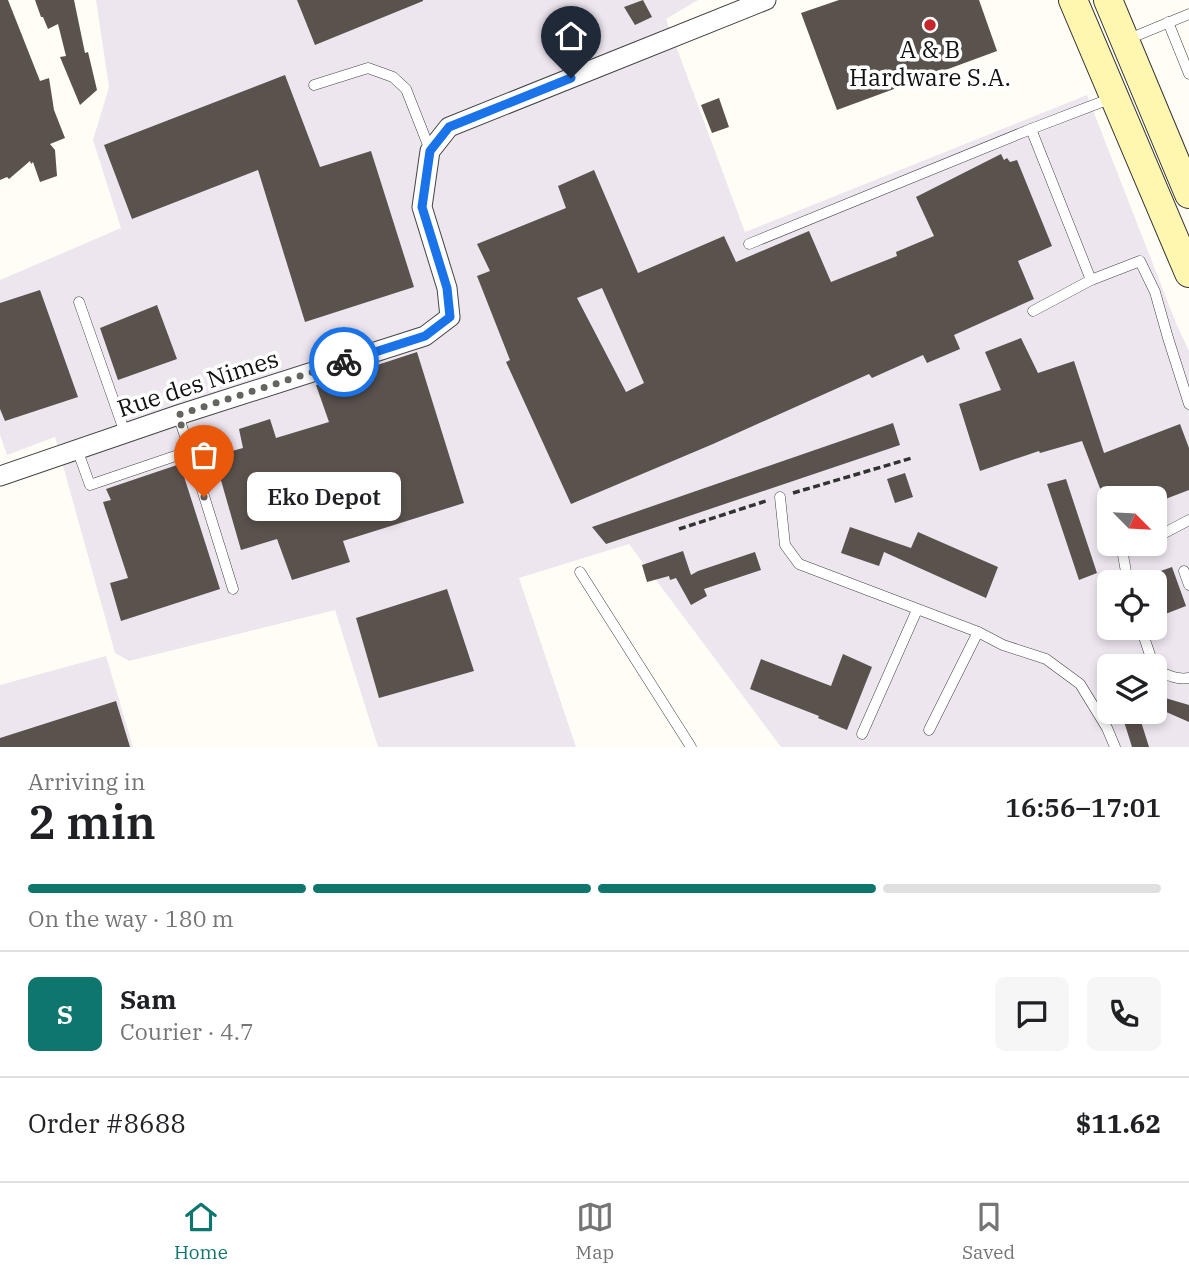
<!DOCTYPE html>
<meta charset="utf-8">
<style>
body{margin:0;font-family:"IBM Plex Serif",serif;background:#f6f6f6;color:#202124;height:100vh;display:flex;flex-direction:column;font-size:26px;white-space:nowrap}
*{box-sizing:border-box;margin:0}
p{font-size:23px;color:#757577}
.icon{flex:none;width:38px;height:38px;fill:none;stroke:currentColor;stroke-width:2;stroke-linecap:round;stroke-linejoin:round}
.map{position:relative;height:747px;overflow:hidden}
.details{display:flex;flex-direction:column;background:#fff;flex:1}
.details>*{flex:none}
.needle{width:46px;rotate:114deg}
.controls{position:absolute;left:1097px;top:486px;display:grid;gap:14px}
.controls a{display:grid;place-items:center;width:70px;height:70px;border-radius:10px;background:#fff;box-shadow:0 4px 10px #0003;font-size:35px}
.pin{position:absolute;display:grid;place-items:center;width:60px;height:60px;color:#fff;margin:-72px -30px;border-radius:50% 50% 50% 0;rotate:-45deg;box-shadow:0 0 7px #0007}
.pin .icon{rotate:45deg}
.courier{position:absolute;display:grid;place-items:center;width:70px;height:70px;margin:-35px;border:5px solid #1a73e8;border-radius:50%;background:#fff;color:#222;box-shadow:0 2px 9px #0007}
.bubble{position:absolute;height:49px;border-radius:10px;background:#fff;box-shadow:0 4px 10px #0003;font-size:23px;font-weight:600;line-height:49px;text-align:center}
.head em{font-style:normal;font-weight:600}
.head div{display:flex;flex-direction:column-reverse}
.head{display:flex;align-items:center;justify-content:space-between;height:119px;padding:0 28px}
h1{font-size:46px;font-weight:600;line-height:52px}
.bar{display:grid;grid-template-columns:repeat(4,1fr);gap:10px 7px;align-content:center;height:84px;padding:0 28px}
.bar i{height:9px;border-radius:5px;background:#e0e0e0}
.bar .active{background:#0f766e}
.bar p{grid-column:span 4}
.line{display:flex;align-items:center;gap:18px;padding:0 28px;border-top:2px solid #e0e0e0}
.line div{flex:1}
.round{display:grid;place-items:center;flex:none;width:74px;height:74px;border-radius:10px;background:#f6f6f6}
.tab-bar{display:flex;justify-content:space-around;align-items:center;height:98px;border-top:2px solid #e0e0e0;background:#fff;font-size:19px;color:#757577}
.tab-bar a{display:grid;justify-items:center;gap:4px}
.tab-bar .active{color:#0f766e}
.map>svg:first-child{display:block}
</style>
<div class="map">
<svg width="1189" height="747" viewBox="0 0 1189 747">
<rect width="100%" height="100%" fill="#fffdf5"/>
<g fill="#eee6ef" fill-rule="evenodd">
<path d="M96,0H698L666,19L745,232L1087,95L1176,323L1189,351V747H781L629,544L519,578L576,747H378L335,610L129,661L115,653L55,437L7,455L0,435V280L121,228L93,140L109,87ZM1110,499H1155V544H1110ZM1110,583H1155V628H1110ZM1110,667H1155V712H1110Z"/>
<polygon points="106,656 133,747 0,747 0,685"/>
</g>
<g fill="#5a524d" fill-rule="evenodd">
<polygon points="0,0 8,0 40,81 49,78 54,110 65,138 50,144 55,150 57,176 40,182 33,162 31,164 30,161 9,179 7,177 0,180"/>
<polygon points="35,0 74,0 85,53 88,52 97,90 80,105 60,57 66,56 58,24 48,29 43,17 41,17"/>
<polygon points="297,0 423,0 423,1 315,45"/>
<polygon points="643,0 652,17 635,25 624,7"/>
<polygon points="839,0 979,0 997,51 837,110 801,13"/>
<polygon points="285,75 320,167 371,151 414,287 305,322 258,170 132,219 104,145"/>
<polygon points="719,98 729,127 712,133 701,105"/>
<path d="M1001,154L1004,160L1007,158L1010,162L1017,160L1052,246L1018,261L1034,299L954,335L960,349L927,363L923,355L872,378L869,374L713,444L571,504L506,362L510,360L477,276L490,271L477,244L566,208L558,186L594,170L638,273L724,236L736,262L809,231L831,282L897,256L896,252L934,236L916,197ZM602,288L644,383L626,392L577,298Z"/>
<polygon points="40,290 78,397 5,421 0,409 0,303"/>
<polygon points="157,305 177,359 118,380 100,328"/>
<polygon points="1021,338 1038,373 1074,361 1104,453 1180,424 1189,448 1189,490 1155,503 1155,499 1104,499 1082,441 1040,453 1039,451 980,471 959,404 1001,390 985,352"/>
<polygon points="417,352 464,503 343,541 350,562 292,580 277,539 241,550 214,456 243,448 239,429 270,419 276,438 329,422 316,385"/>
<polygon points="893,423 900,445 606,544 592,527"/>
<polygon points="180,464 220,589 121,621 110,583 128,578 103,502 111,500 106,489"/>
<polygon points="905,473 913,497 895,503 887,479"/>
<polygon points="1066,479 1097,573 1079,580 1047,484"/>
<polygon points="850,527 911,548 918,532 998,567 986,598 884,552 879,566 841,553"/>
<polygon points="683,551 691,575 698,571 755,552 761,570 704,589 707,596 691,605 676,578 670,580 669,576 647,582 642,565"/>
<polygon points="1172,567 1186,606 1155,618 1155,573"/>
<polygon points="447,589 474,671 379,698 356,618"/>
<polygon points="843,654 872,667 847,730 818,718 819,716 750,689 761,659 831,686"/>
<polygon points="1155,695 1189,705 1189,722 1164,711 1155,714"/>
<polygon points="116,701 130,747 0,747 0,738"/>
<polygon points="1121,712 1138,712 1149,747 1132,747"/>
</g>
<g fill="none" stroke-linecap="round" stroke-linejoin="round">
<defs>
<g id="service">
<polyline points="1168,22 1189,74"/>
<polyline points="1126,40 1189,14"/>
<polyline points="314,85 368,68 393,77 406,89 430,150"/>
<polyline points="1031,129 1091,280"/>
<polyline points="749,244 1031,129 1112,98"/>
<polyline points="79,302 125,433"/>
<polyline points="1033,311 1091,280 1140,261 1155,292 1168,338 1189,404"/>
<polyline points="178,415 190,451"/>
<polyline points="77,449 90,485 190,451 233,589"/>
<polyline points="780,497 785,545 799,564 978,632 1003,645 1046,659 1080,684 1107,728 1115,747"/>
<polyline points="1155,538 1189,520"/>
<polyline points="1184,571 1189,585"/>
<polyline points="580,572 691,747"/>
<polyline points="1128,583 1123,555 1130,547 1137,544"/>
<polyline points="1141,628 1154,667"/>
<path d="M1155,669C1167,675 1176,680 1189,678"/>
<polyline points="929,730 978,632"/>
<polyline points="862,734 917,610"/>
</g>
<polyline id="minor" points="0,476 178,415 425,336 450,317 447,288 422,207 430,151 449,127 766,0"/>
<g id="secondary">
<polyline points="1073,0 1189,273"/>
<polyline points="1108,0 1189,194"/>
</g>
</defs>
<use href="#service" stroke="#444" stroke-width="11"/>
<use href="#minor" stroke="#444" stroke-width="21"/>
<use href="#secondary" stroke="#333" stroke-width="30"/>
<g stroke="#333" stroke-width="3.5" stroke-dasharray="7 3.5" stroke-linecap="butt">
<polyline points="793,493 912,458"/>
<polyline points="679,529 769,500"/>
</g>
<use href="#service" stroke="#fff" stroke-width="10"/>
<use href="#minor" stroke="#fff" stroke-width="19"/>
<use href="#secondary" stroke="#fff6b0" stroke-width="28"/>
</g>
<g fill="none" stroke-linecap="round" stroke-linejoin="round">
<polyline stroke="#646461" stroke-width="7" stroke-dasharray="0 12.6" points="204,497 178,415 344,362"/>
<polyline stroke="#1a73e8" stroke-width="9" points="344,362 425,336 450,317 447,288 422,207 430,151 449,127 571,78"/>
</g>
<circle fill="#c4262e" stroke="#fff" stroke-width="2.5" cx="930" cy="25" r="7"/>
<g text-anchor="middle" stroke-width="7" stroke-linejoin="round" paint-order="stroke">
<g font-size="24" fill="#111" stroke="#fff">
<text x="930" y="58">A &amp; B<tspan x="930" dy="28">Hardware S.A.</tspan></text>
</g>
<g font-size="24" fill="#111" stroke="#fff">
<text transform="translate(198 384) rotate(-18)" y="8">Rue des Nimes</text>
</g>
</g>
</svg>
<div class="controls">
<a><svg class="needle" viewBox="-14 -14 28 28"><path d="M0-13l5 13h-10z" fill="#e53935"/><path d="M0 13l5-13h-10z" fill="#757577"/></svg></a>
<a><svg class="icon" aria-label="locate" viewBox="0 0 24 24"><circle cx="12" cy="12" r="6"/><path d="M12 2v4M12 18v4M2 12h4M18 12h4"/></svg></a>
<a><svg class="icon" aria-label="layers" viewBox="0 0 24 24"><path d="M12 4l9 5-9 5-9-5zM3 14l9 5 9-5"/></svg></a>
</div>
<div class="pin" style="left:204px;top:497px;background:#ea580c"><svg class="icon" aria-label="bag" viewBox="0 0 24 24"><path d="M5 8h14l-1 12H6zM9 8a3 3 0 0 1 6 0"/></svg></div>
<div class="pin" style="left:571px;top:78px;background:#1f2937"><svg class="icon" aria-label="home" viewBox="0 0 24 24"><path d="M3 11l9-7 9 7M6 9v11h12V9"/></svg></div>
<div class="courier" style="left:344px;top:362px"><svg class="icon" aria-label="bike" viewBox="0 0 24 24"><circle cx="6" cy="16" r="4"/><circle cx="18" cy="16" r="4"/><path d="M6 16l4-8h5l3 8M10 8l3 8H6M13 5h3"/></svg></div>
<div class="bubble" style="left:247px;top:472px;width:154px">Eko Depot</div>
</div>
<section class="details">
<div class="head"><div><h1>2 min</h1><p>Arriving in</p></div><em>16:56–17:01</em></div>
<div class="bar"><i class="active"></i><i class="active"></i><i class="active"></i><i></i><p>On the way · 180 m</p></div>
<div class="line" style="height:126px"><b class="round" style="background:#0f766e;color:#fff">S</b><div><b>Sam</b><p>Courier · 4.7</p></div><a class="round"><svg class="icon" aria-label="chat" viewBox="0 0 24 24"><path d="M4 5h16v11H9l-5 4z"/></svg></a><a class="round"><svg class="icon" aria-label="phone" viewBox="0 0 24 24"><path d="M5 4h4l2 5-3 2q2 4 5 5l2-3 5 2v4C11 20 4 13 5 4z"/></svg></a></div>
<div class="line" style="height:91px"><div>Order #8688</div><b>$11.62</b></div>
</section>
<nav class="tab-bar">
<a class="active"><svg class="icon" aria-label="home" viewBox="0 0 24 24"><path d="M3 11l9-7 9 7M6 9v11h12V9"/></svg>Home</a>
<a><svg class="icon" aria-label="map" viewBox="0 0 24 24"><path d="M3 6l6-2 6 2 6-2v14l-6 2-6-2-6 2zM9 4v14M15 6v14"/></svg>Map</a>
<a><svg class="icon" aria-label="saved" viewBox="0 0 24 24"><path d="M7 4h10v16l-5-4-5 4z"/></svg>Saved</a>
</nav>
